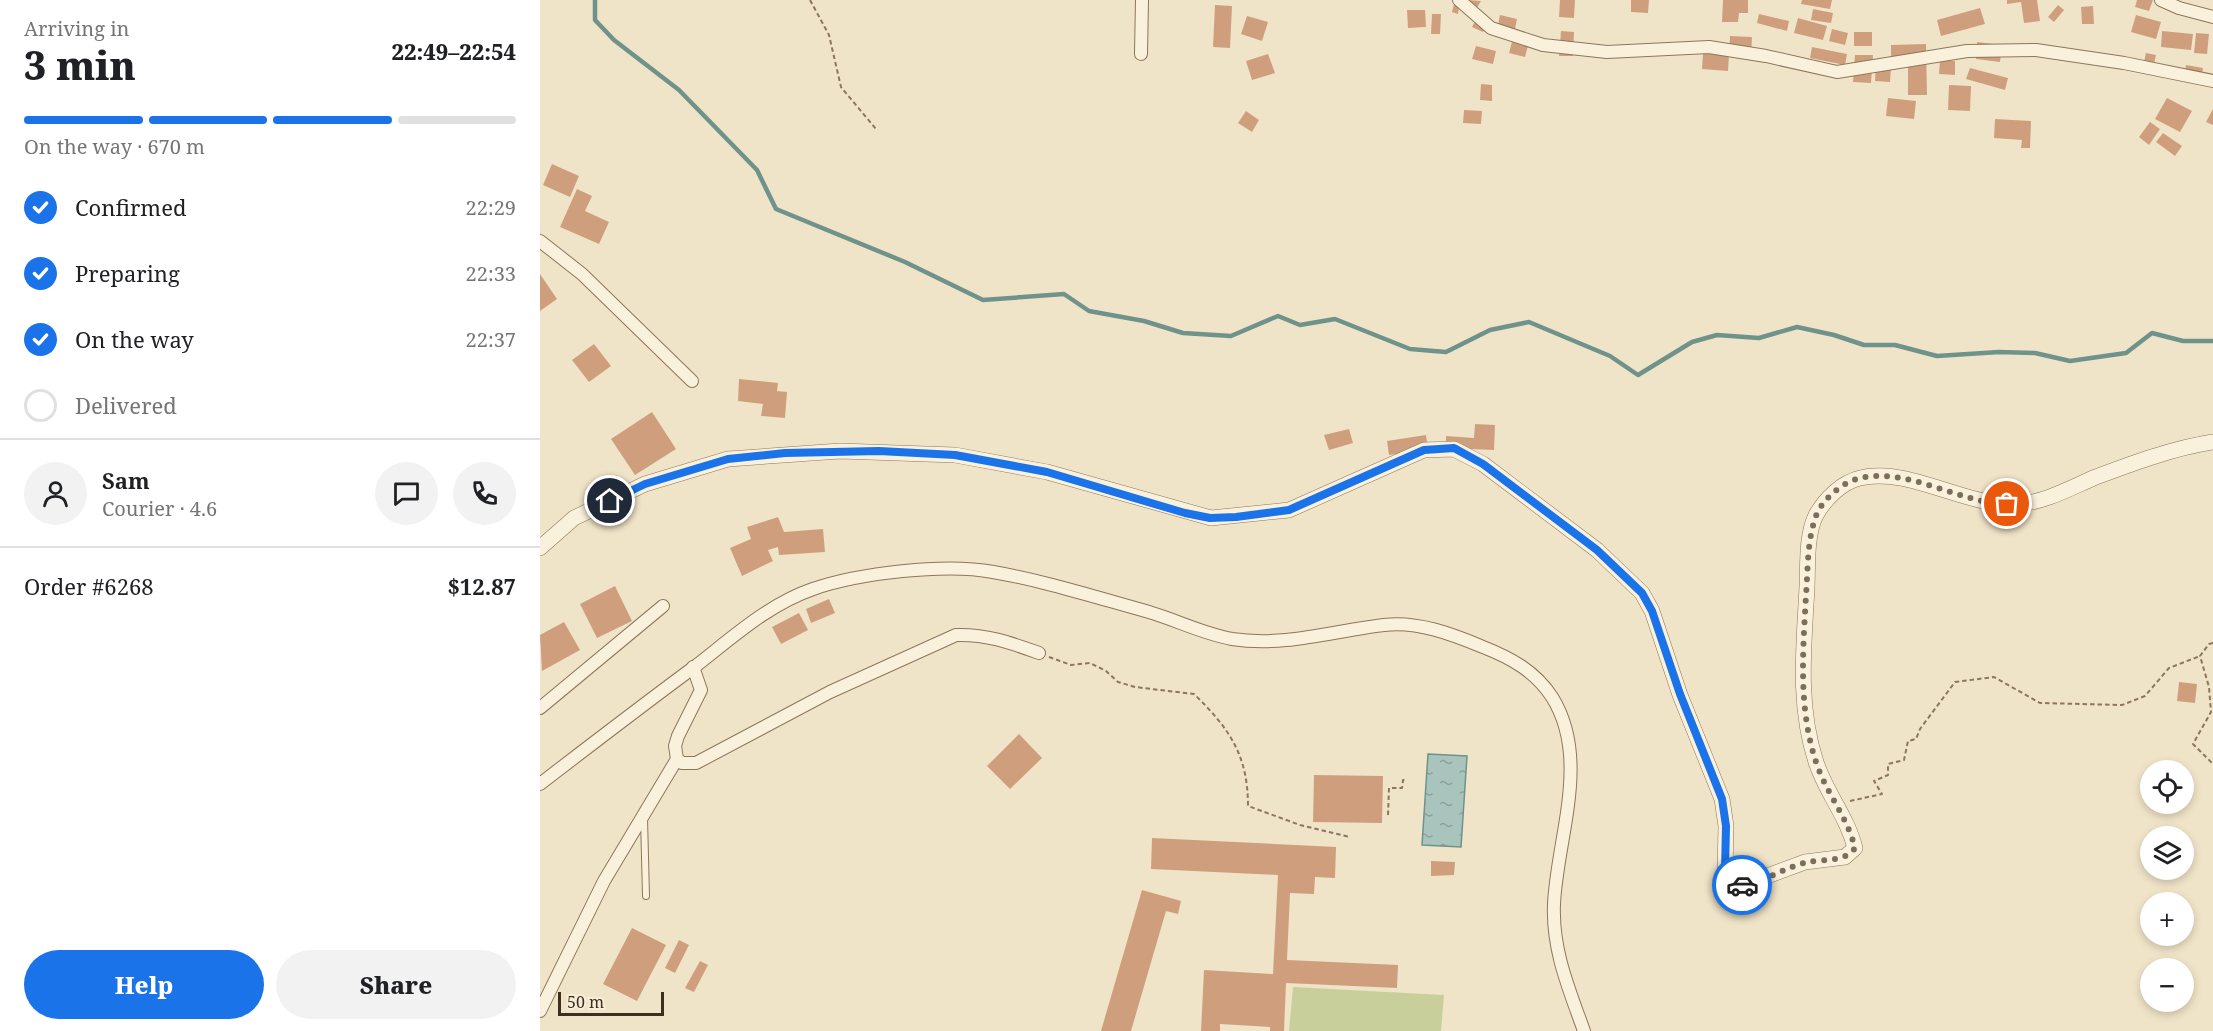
<!DOCTYPE html>
<meta charset="utf-8">
<style>
body{margin:0;font-family:"Noto Serif",serif;background:#f2f2f2;color:#202124;height:100vh;display:flex;flex-direction:column;font-size:22px;white-space:nowrap}
*{box-sizing:border-box;margin:0}
p{font-size:20px;color:#757577}
.icon{flex:none;width:33px;height:33px;fill:none;stroke:currentColor;stroke-width:2;stroke-linecap:round;stroke-linejoin:round}
.map{position:relative;flex:1;overflow:hidden}
.panel{display:flex;flex-direction:column;background:#fff;width:540px}
.panel>*{flex:none}
.tools{position:absolute;left:1600px;top:760px;display:grid;gap:12px}
.tools a{display:grid;place-items:center;width:54px;height:54px;border-radius:50%;background:#fff;box-shadow:0 3px 9px #0003;font-size:30px}
.scale{position:absolute;left:18px;bottom:15px;width:106px;box-sizing:border-box;padding-left:6px;border:3px solid #3d2e20;border-top:0;font-size:16px;line-height:21px;white-space:nowrap;color:#3d2e20;-webkit-text-stroke:4px #f7eed8;paint-order:stroke}
.pin{position:absolute;display:grid;place-items:center;width:51px;height:51px;color:#fff;margin:-26px;border:3px solid #fff;border-radius:50%;box-shadow:0 2px 6px #0007}
.courier{position:absolute;display:grid;place-items:center;width:60px;height:60px;margin:-30px;border:4px solid #1a73e8;border-radius:50%;background:#fff;color:#222;box-shadow:0 2px 8px #0007}
.headline em{font-style:normal;font-weight:800}
.headline div{display:flex;flex-direction:column-reverse}
.headline{display:flex;align-items:center;justify-content:space-between;height:102px;padding:0 24px}
h1{font-size:39px;font-weight:800;line-height:45px}
.bar{display:grid;grid-template-columns:repeat(4,1fr);gap:9px 6px;align-content:center;height:72px;padding:0 24px}
.bar i{height:8px;border-radius:4px;background:#e0e0e0}
.bar .active{background:#1a73e8}
.bar p{grid-column:span 4}
.line{display:flex;align-items:center;gap:15px;padding:0 24px;border-top:2px solid #e0e0e0}
.line div{flex:1}
.round{display:grid;place-items:center;flex:none;width:63px;height:63px;border-radius:32px;background:#f2f2f2}
ol{padding:0 24px;list-style:none}
li{display:flex;align-items:center;gap:18px;height:66px}
li p{margin-inline-start:auto}
li .icon{padding:6px;border-radius:50%;background:#1a73e8;color:#fff;stroke-width:4}
li:last-child{color:#757577}
li i{width:33px;height:33px;border:3px solid #e0e0e0;border-radius:50%}
.primary-button{display:flex;gap:12px;margin-top:auto;padding:12px 24px}
.primary-button a{flex:1;height:69px;border-radius:36px;background:#1a73e8;color:#fff;font-size:24px;font-weight:800;line-height:69px;text-align:center}
.primary-button a+a{background:#f2f2f2;color:#202124}
main{display:flex;flex:1;min-height:0}
.map>svg:first-child{display:block}
</style>
<main>
<section class="panel">
<div class="headline"><div><h1>3 min</h1><p>Arriving in</p></div><em>22:49–22:54</em></div>
<div class="bar"><i class="active"></i><i class="active"></i><i class="active"></i><i></i><p>On the way · 670 m</p></div>
<ol>
<li><svg class="icon" aria-label="check" viewBox="0 0 24 24"><path d="M5 12l5 5 9-10"/></svg>Confirmed<p>22:29</p></li>
<li><svg class="icon" aria-label="check" viewBox="0 0 24 24"><path d="M5 12l5 5 9-10"/></svg>Preparing<p>22:33</p></li>
<li><svg class="icon" aria-label="check" viewBox="0 0 24 24"><path d="M5 12l5 5 9-10"/></svg>On the way<p>22:37</p></li>
<li><i></i>Delivered</li>
</ol>
<div class="line" style="height:108px"><a class="round"><svg class="icon" aria-label="person" viewBox="0 0 24 24"><circle cx="12" cy="8" r="4"/><path d="M4 21q1-7 8-7t8 7"/></svg></a><div><b>Sam</b><p>Courier · 4.6</p></div><a class="round"><svg class="icon" aria-label="chat" viewBox="0 0 24 24"><path d="M4 5h16v11H9l-5 4z"/></svg></a><a class="round"><svg class="icon" aria-label="phone" viewBox="0 0 24 24"><path d="M5 4h4l2 5-3 2q2 4 5 5l2-3 5 2v4C11 20 4 13 5 4z"/></svg></a></div>
<div class="line" style="height:78px"><div>Order #6268</div><b>$12.87</b></div>
<div class="primary-button"><a>Help</a><a>Share</a></div>
</section>
<div class="map">
<svg width="1673" height="1031" viewBox="0 0 1673 1031">
<defs>
<pattern id="water-ripples" width="26" height="14" patternUnits="userSpaceOnUse" patternTransform="scale(1.5)"><rect width="26" height="14" fill="#a9c4bc"/><path d="M2 4q2-2 4 0t4 0M15 11q2-2 4 0t4 0" fill="none" stroke="#8ba098"/></pattern>
</defs>
<rect width="100%" height="100%" fill="#f0e4c8"/>
<polygon fill="#c9cf9b" points="753,987 904,995 901,1031 749,1031"/>
<polygon fill="url(#water-ripples)" stroke="#6f938a" stroke-width="1.5" points="888,754 927,756 921,847 882,845"/>
<g fill="none" stroke-linecap="round" stroke-linejoin="round">
<polyline stroke="#6f938a" stroke-width="4.5" points="55,0 55,20 74,40 139,90 217,170 236,209 365,262 443,300 524,294 549,311 604,321 643,333 691,336 738,316 760,325 795,319 870,349 906,352 950,330 989,322 1070,356 1098,375 1152,342 1177,335 1219,338 1257,327 1294,335 1324,345 1355,345 1397,356 1459,352 1495,353 1530,361 1586,353 1612,333 1643,341 1673,341"/>
</g>
<g fill="#cf9f7d">
<polygon points="915,0 920,0 918,14 912,12"/>
<polygon points="928,0 941,1 933,14 923,9"/>
<polygon points="1020,0 1035,0 1034,18 1019,17"/>
<polygon points="1091,0 1109,0 1108,13 1091,12"/>
<polygon points="1183,0 1208,0 1208,13 1199,13 1198,22 1182,22"/>
<polygon points="1262,0 1292,0 1290,9 1261,4"/>
<polygon points="1467,0 1497,0 1500,21 1484,23 1481,2 1467,4"/>
<polygon points="1597,0 1613,0 1609,11 1595,7"/>
<polygon points="675,5 692,6 690,48 673,47"/>
<polygon points="1518,5 1524,10 1514,22 1508,17"/>
<polygon points="1553,6 1554,24 1542,24 1541,7"/>
<polygon points="1440,8 1445,24 1401,36 1397,20"/>
<polygon points="1273,9 1293,13 1291,23 1271,20"/>
<polygon points="867,10 885,10 886,27 868,28"/>
<polygon points="892,14 901,14 900,34 891,34"/>
<polygon points="1219,14 1249,21 1247,31 1217,23"/>
<polygon points="960,15 977,19 973,38 956,35"/>
<polygon points="1596,15 1621,22 1616,39 1591,32"/>
<polygon points="707,16 728,22 722,41 701,34"/>
<polygon points="938,16 949,21 943,32 932,27"/>
<polygon points="1258,18 1287,26 1283,40 1254,33"/>
<polygon points="1292,29 1308,33 1305,45 1289,41"/>
<polygon points="1021,31 1034,32 1033,56 1019,56"/>
<polygon points="1622,31 1653,34 1651,50 1621,47"/>
<rect x="1314" y="32" width="18" height="14"/>
<polygon points="1656,33 1669,34 1667,54 1654,53"/>
<polygon points="1190,36 1212,37 1211,56 1189,55"/>
<polygon points="973,38 989,42 985,57 969,53"/>
<polygon points="1437,42 1462,45 1460,62 1436,59"/>
<polygon points="1386,44 1387,95 1368,95 1368,67 1351,68 1351,45"/>
<polygon points="936,46 956,51 953,64 932,59"/>
<polygon points="1272,47 1307,54 1305,65 1270,58"/>
<polygon points="1163,53 1189,55 1188,71 1162,69"/>
<polygon points="1606,53 1616,55 1612,73 1602,71"/>
<polygon points="728,54 735,73 712,80 706,61"/>
<polygon points="1315,55 1333,55 1331,83 1313,82"/>
<polygon points="1400,60 1415,61 1415,75 1399,74"/>
<polygon points="1646,65 1663,68 1661,81 1644,78"/>
<polygon points="1336,66 1351,68 1350,82 1335,81"/>
<polygon points="1430,68 1468,78 1465,90 1426,79"/>
<polygon points="941,84 952,85 952,101 940,100"/>
<polygon points="1409,85 1431,86 1430,111 1408,110"/>
<polygon points="1348,98 1376,101 1374,119 1346,116"/>
<polygon points="1627,98 1652,111 1640,132 1615,119"/>
<polygon points="1673,109 1673,125 1666,122"/>
<polygon points="924,110 942,111 941,124 923,123"/>
<polygon points="706,111 719,120 712,132 698,123"/>
<polygon points="1455,119 1491,121 1490,148 1481,148 1482,140 1454,138"/>
<polygon points="1610,122 1620,129 1609,145 1599,137"/>
<polygon points="1623,133 1642,146 1635,156 1616,142"/>
<polygon points="12,164 39,176 30,197 3,185"/>
<polygon points="37,189 52,196 45,211 69,222 59,244 20,227"/>
<polygon points="0,274 17,299 0,311"/>
<polygon points="54,344 71,366 49,382 32,360"/>
<polygon points="199,379 238,383 237,391 247,392 245,418 221,416 223,404 198,401"/>
<polygon points="112,412 136,449 95,475 71,439"/>
<polygon points="935,424 955,425 954,450 906,448 906,436 934,438"/>
<polygon points="809,429 813,443 789,450 784,435"/>
<polygon points="886,435 888,449 849,455 847,441"/>
<polygon points="238,517 244,532 283,529 285,552 239,555 238,547 228,550 233,561 202,576 190,548 211,539 207,527"/>
<polygon points="75,586 92,621 57,638 40,604"/>
<polygon points="289,599 295,613 271,623 266,609"/>
<polygon points="259,613 268,630 241,644 232,627"/>
<polygon points="24,622 40,650 2,671 0,635"/>
<polygon points="1639,682 1657,684 1655,703 1637,701"/>
<polygon points="479,734 502,758 470,789 447,766"/>
<polygon points="774,775 843,776 842,823 773,822"/>
<polygon points="612,838 796,847 795,878 775,877 774,894 750,893 747,960 858,965 857,988 746,983 744,1031 730,1031 730,1027 680,1024 680,1031 661,1031 664,970 733,974 738,875 611,869"/>
<polygon points="891,861 915,862 914,875 891,876"/>
<polygon points="602,890 641,901 638,914 626,911 591,1031 561,1031"/>
<polygon points="92,928 126,945 97,1001 63,984"/>
<polygon points="139,940 149,945 135,973 125,968"/>
<polygon points="160,961 168,965 154,992 145,988"/>
</g>
<g fill="none" stroke-linecap="round" stroke-linejoin="round">
<defs>
<polyline id="service" points="104,818 106,896"/>
<g id="minor">
<polyline points="919,0 951,28 1003,45 1067,52 1169,47 1226,56 1297,72 1427,51 1496,50 1584,63 1673,81"/>
<polyline points="1621,0 1639,8 1673,17"/>
<polyline points="601,54 602,0"/>
<polyline points="0,241 42,274 152,381"/>
<path d="M153,667L161,690L138,736L135,746L137,759L142,763H156L290,692L416,635C447,634 471,643 499,653"/>
<polyline points="0,708 123,606"/>
<path d="M0,784C52,744 104,704 157,665C193,637 229,604 273,589C319,573 405,563 453,572C505,581 558,598 609,612C636,620 664,634 692,639C745,647 792,631 844,625C878,621 912,634 943,647C971,658 995,671 1012,697C1051,759 1017,838 1014,904C1012,950 1029,989 1044,1031"/>
<polyline points="0,1011 64,881 137,759"/>
</g>
<path id="tertiary" d="M0,548L34,518L105,484L188,459L300,451L415,455L507,472L671,518L749,510L884,450L914,449L943,464L1057,550L1102,593L1112,611L1140,695L1182,799L1186,826L1185,871L1192,882L1203,885L1265,862L1305,857L1315,848C1307,816 1286,793 1276,762C1257,704 1264,646 1267,587C1268,565 1266,535 1276,515C1285,499 1302,482 1320,478C1370,466 1426,508 1479,504C1506,502 1532,487 1556,477C1593,463 1634,448 1673,442"/>
</defs>
<use href="#service" stroke="#8d765c" stroke-width="8"/>
<use href="#minor" stroke="#8d765c" stroke-width="14"/>
<use href="#tertiary" stroke="#8d765c" stroke-width="16"/>
<g stroke="#8d765c" stroke-width="2" stroke-dasharray="4.5 3" stroke-linecap="butt">
<polyline points="270,0 289,35 301,87 336,129"/>
<polyline points="1673,643 1669,644 1660,656 1669,687 1671,712 1653,744 1673,764"/>
<path d="M509,657L531,665L550,663L566,671L578,682L595,687L654,694C689,728 708,755 708,806L760,825L810,837"/>
<polyline points="1310,801 1342,794 1334,781 1348,775 1348,764 1364,760 1368,741 1376,739 1380,729 1415,682 1454,677 1500,703 1582,705 1605,696 1629,668 1660,656"/>
<polyline points="848,815 849,788 862,788 863,780 866,780"/>
</g>
<use href="#service" stroke="#faf1dc" stroke-width="6"/>
<use href="#minor" stroke="#faf1dc" stroke-width="12"/>
<use href="#tertiary" stroke="#faf1dc" stroke-width="15"/>
</g>
<g fill="none" stroke-linecap="round" stroke-linejoin="round">
<path stroke="#7c6e5b" stroke-width="6" stroke-dasharray="0 10.8" d="M1202,885C1225,882 1245,867 1268,862C1283,859 1306,862 1315,848C1307,816 1286,793 1276,762C1258,707 1263,652 1266,595C1268,570 1267,543 1275,519C1280,501 1302,482 1320,478C1369,467 1418,503 1467,504"/>
<polyline stroke="#1a73e8" stroke-width="8" points="70,501 105,484 188,459 245,453 339,451 415,455 507,472 645,513 670,518 696,517 749,510 884,450 914,448 943,464 1057,550 1102,593 1112,611 1140,694 1182,799 1186,826 1185,871 1192,882 1202,885"/>
</g>
</svg>
<div class="tools">
<a><svg class="icon" aria-label="locate" viewBox="0 0 24 24"><circle cx="12" cy="12" r="6"/><path d="M12 2v4M12 18v4M2 12h4M18 12h4"/></svg></a>
<a><svg class="icon" aria-label="layers" viewBox="0 0 24 24"><path d="M12 4l9 5-9 5-9-5zM3 14l9 5 9-5"/></svg></a>
<a>+</a>
<a>−</a>
</div>
<div class="scale">50 m</div>
<div class="pin" style="left:1467px;top:504px;background:#ea580c"><svg class="icon" aria-label="bag" viewBox="0 0 24 24"><path d="M5 8h14l-1 12H6zM9 8a3 3 0 0 1 6 0"/></svg></div>
<div class="pin" style="left:70px;top:501px;background:#1f2937"><svg class="icon" aria-label="home" viewBox="0 0 24 24"><path d="M3 11l9-7 9 7M6 9v11h12V9"/></svg></div>
<div class="courier" style="left:1202px;top:885px"><svg class="icon" aria-label="car" viewBox="0 0 24 24"><path d="M5 17H2v-5l4-1 3-4h7l3 4 3 1v5h-3M9 17h6M6 11h13"/><circle cx="7" cy="17" r="2"/><circle cx="17" cy="17" r="2"/></svg></div>
</div>
</main>
